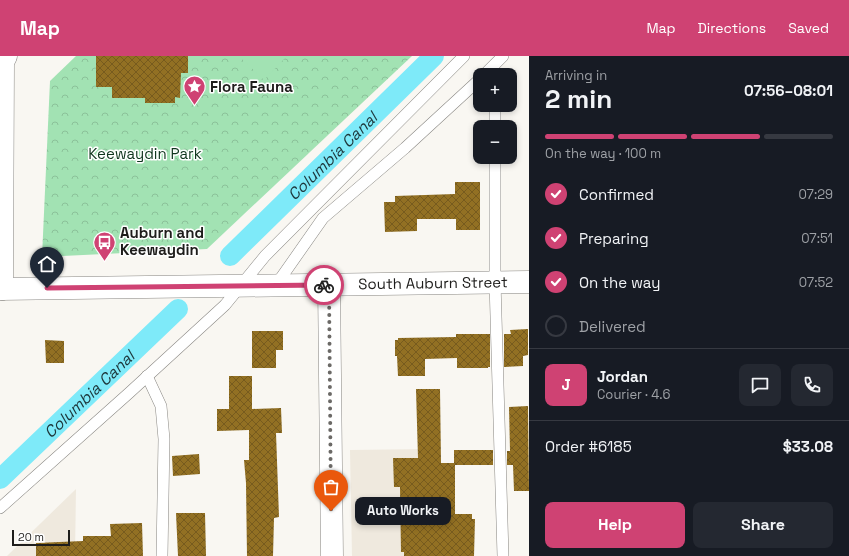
<!DOCTYPE html>
<meta charset="utf-8">
<style>
body{margin:0;font-family:"Space Grotesk",sans-serif;background:#242831;color:#f1f3f6;height:100vh;display:flex;flex-direction:column;font-size:15px;white-space:nowrap}
*{box-sizing:border-box;margin:0}
p{font-size:13px;color:#9ea1a6}
.icon{flex:none;width:22px;height:22px;fill:none;stroke:currentColor;stroke-width:2;stroke-linecap:round;stroke-linejoin:round}
.map{position:relative;flex:1;overflow:hidden}
.drawer{display:flex;flex-direction:column;background:#171b24;width:320px}
.drawer>*{flex:none}
.fabs{position:absolute;left:473px;top:12px;display:grid;gap:8px}
.fabs a{display:grid;place-items:center;width:44px;height:44px;border-radius:8px;background:#171b24;box-shadow:0 2px 6px #0003;font-size:20px}
.scale{position:absolute;left:12px;bottom:10px;width:58px;box-sizing:border-box;padding-left:4px;border:2px solid #1e1d1b;border-top:0;font-size:11px;line-height:14px;white-space:nowrap;color:#1e1d1b;-webkit-text-stroke:3px #fff;paint-order:stroke}
.pin{position:absolute;display:grid;place-items:center;width:34px;height:34px;color:#fff;margin:-41px -17px;border-radius:50% 50% 50% 0;rotate:-45deg;box-shadow:0 0 4px #0007}
.pin .icon{rotate:45deg}
.courier{position:absolute;display:grid;place-items:center;width:40px;height:40px;margin:-20px;border:3px solid #cf4273;border-radius:50%;background:#fff;color:#222;box-shadow:0 1px 5px #0007}
.bubble{position:absolute;height:28px;border-radius:8px;background:#171b24;box-shadow:0 2px 6px #0003;font-size:13px;font-weight:700;line-height:28px;text-align:center}
.head em{font-style:normal;font-weight:700}
.head div{display:flex;flex-direction:column-reverse}
.head{display:flex;align-items:center;justify-content:space-between;height:68px;padding:0 16px}
h1{font-size:26px;font-weight:700;line-height:30px}
.bar{display:grid;grid-template-columns:repeat(4,1fr);gap:6px 4px;align-content:center;height:48px;padding:0 16px}
.bar i{height:5px;border-radius:3px;background:#363941}
.bar .active{background:#cf4273}
.bar p{grid-column:span 4}
.line{display:flex;align-items:center;gap:10px;padding:0 16px;border-top:1px solid #363941}
.line div{flex:1}
.round{display:grid;place-items:center;flex:none;width:42px;height:42px;border-radius:8px;background:#242831}
ol{padding:0 16px;list-style:none}
li{display:flex;align-items:center;gap:12px;height:44px}
li p{margin-inline-start:auto}
li .icon{padding:4px;border-radius:50%;background:#cf4273;color:#fff;stroke-width:4}
li:last-child{color:#9ea1a6}
li i{width:22px;height:22px;border:2px solid #363941;border-radius:50%}
.primary-button{display:flex;gap:8px;margin-top:auto;padding:8px 16px}
.primary-button a{flex:1;height:46px;border-radius:8px;background:#cf4273;color:#fff;font-size:16px;font-weight:700;line-height:46px;text-align:center}
.primary-button a+a{background:#242831;color:#f1f3f6}
header{display:flex;align-items:center;gap:24px;box-sizing:border-box;height:56px;padding:0 20px;background:#cf4273;color:#fff}
header strong{font-size:19px}
nav{display:flex;gap:22px;margin-inline-start:auto;font-size:14px}
main{display:flex;flex:1;min-height:0}
.map>svg:first-child{display:block}
</style>
<header>
<strong>Map</strong>
<nav><a>Map</a><a>Directions</a><a>Saved</a></nav>
</header>
<main>
<div class="map">
<svg width="529" height="500" viewBox="0 0 529 500">
<defs>
<pattern id="park-crowns" width="20" height="18" patternUnits="userSpaceOnUse"><rect width="20" height="18" fill="#a2e2b3"/><path d="M2 6a3 3 0 1 1 6 0M12 15a3 3 0 1 1 6 0" fill="none" stroke="#8bc199"/></pattern>
<pattern id="building-cross-hatch" width="8" height="8" patternUnits="userSpaceOnUse"><rect width="8" height="8" fill="#927023"/><path d="M0 0l8 8M0 8l8-8" fill="none" stroke="#775b1e"/></pattern>
</defs>
<rect width="100%" height="100%" fill="#f9f7f2"/>
<g fill="#efe9de">
<polygon points="427,393 428,500 352,500 350,394"/>
<polygon points="76,433 75,500 7,500"/>
</g>
<polygon fill="url(#park-crowns)" points="76,0 412,0 207,193 42,201 50,25"/>
<polygon fill="#a2e2b3" points="239,0 287,0 264,24"/>
<g fill="none" stroke-linecap="round" stroke-linejoin="round">
<g stroke="#7eeaf9" stroke-width="20">
<path id="s1" d="M230,200L434,0"/>
<path id="s2" d="M0,423L178,253"/>
</g>
</g>
<g fill="url(#building-cross-hatch)">
<polygon points="96,0 188,0 188,17 181,17 180,42 175,41 175,47 145,47 145,42 112,42 112,31 96,31"/>
<polygon points="455,126 480,126 480,174 456,174 456,163 417,163 417,175 385,176 384,146 395,146 395,140 455,138"/>
<polygon points="528,273 528,299 523,300 523,310 504,311 504,278 511,278 510,274"/>
<polygon points="252,275 283,275 283,294 276,294 276,312 252,312"/>
<polygon points="456,278 490,278 490,311 488,311 488,312 457,312 457,302 425,303 425,320 398,320 397,300 395,300 395,284 398,284 398,282 456,281"/>
<polygon points="45,284 64,285 64,307 46,307"/>
<polygon points="229,320 252,320 252,353 281,352 282,377 276,377 279,461 274,462 273,500 247,500 246,427 244,404 249,404 249,374 217,375 217,353 229,353"/>
<polygon points="416,333 440,333 441,407 454,407 454,394 493,394 493,409 455,409 455,458 472,458 472,463 475,463 474,500 404,500 404,496 401,496 400,431 394,431 393,402 418,402"/>
<polygon points="528,350 529,435 514,435 513,409 507,409 507,395 510,395 509,351"/>
<polygon points="199,398 200,418 173,420 172,400"/>
<polygon points="176,457 205,457 206,500 178,500"/>
<polygon points="142,467 143,500 36,500 36,487 83,485 83,480 111,480 110,468"/>
</g>
<g fill="none" stroke-linecap="round" stroke-linejoin="round">
<defs>
<g id="service">
<polyline points="484,19 503,0"/>
<polyline points="495,71 495,49"/>
<polyline points="495,101 495,226 503,500"/>
<polyline points="276,229 323,162 405,92 480,23"/>
<polyline points="147,320 161,350 164,383 162,500"/>
<polyline points="0,452 129,337 225,249 265,200 464,0"/>
</g>
<g id="minor">
<polyline points="329,229 332,500"/>
<polyline points="2,233 3,6 6,0"/>
</g>
<g id="tertiary">
<path id="s3" d="M0,233L529,226"/>
</g>
</defs>
<use href="#service" stroke="#898783" stroke-width="12"/>
<use href="#minor" stroke="#898783" stroke-width="23"/>
<use href="#tertiary" stroke="#898783" stroke-width="23"/>
<use href="#service" stroke="#fff" stroke-width="11"/>
<use href="#minor" stroke="#fff" stroke-width="22"/>
<use href="#tertiary" stroke="#fff" stroke-width="22"/>
</g>
<g fill="none" stroke-linecap="round" stroke-linejoin="round">
<polyline stroke="#6b6966" stroke-width="4" stroke-dasharray="0 7.2" points="324,229 329,228 331,455"/>
<polyline stroke="#cf4273" stroke-width="5" points="47,232 324,229"/>
</g>
<defs>
<symbol id="sight-pin" viewBox="-11 -11 22 30"><path d="M0 17L-7.5 6A9.5 9.5 0 1 1 7.5 6Z" fill="#cf4273" stroke="#fff"/><path d="M0-6L1.8-2.2L6-1.7L2.9 1.2L3.7 5.4L0 3.3L-3.7 5.4L-2.9 1.2L-6-1.7L-1.8-2.2Z" fill="#fff"/></symbol>
<symbol id="bus-pin" viewBox="-11 -11 22 30"><path d="M0 17L-7.5 6A9.5 9.5 0 1 1 7.5 6Z" fill="#cf4273" stroke="#fff"/><path d="M-5-6H5V4H4V6H2V4H-2V6H-4V4H-5ZM-3.5-4V0h7V-4ZM-3.5 1.2v1.5H-2V1.2ZM2 1.2v1.5H3.5V1.2Z" fill="#fff"/></symbol>
</defs>
<g fill-rule="evenodd">
<use href="#sight-pin" x="182" y="18" width="25" height="34"/>
<use href="#bus-pin" x="92" y="174" width="25" height="34"/>
</g>
<g text-anchor="middle" stroke-width="3" stroke-linejoin="round" paint-order="stroke">
<g font-size="15" font-weight="bold" fill="#1e1d1b" stroke="#fff" text-anchor="start">
<text x="210" y="36">Flora Fauna</text>
<text x="120" y="182">Auburn and<tspan x="120" dy="17">Keewaydin</tspan></text>
</g>
<g font-size="15" fill="#0f361d" stroke="#fff">
<text x="145" y="103">Keewaydin Park</text>
</g>
<g font-size="15" fill="#1e1d1b" stroke="#fff">
<text dy="5" stroke="none"><textPath href="#s3" startOffset="433">South Auburn Street</textPath></text>
</g>
<g font-size="16" font-style="italic" fill="#1d363a" stroke="#fff">
<text dy="6" stroke="none"><textPath href="#s1" startOffset="143">Columbia Canal</textPath></text>
<text dy="6" stroke="none"><textPath href="#s2" startOffset="123">Columbia Canal</textPath></text>
</g>
</g>
</svg>
<div class="fabs">
<a>+</a>
<a>−</a>
</div>
<div class="scale">20 m</div>
<div class="pin" style="left:331px;top:455px;background:#ea580c"><svg class="icon" aria-label="bag" viewBox="0 0 24 24"><path d="M5 8h14l-1 12H6zM9 8a3 3 0 0 1 6 0"/></svg></div>
<div class="pin" style="left:47px;top:232px;background:#1f2937"><svg class="icon" aria-label="home" viewBox="0 0 24 24"><path d="M3 11l9-7 9 7M6 9v11h12V9"/></svg></div>
<div class="courier" style="left:324px;top:229px"><svg class="icon" aria-label="bike" viewBox="0 0 24 24"><circle cx="6" cy="16" r="4"/><circle cx="18" cy="16" r="4"/><path d="M6 16l4-8h5l3 8M10 8l3 8H6M13 5h3"/></svg></div>
<div class="bubble" style="left:355px;top:441px;width:96px">Auto Works</div>
</div>
<section class="drawer">
<div class="head"><div><h1>2 min</h1><p>Arriving in</p></div><em>07:56–08:01</em></div>
<div class="bar"><i class="active"></i><i class="active"></i><i class="active"></i><i></i><p>On the way · 100 m</p></div>
<ol>
<li><svg class="icon" aria-label="check" viewBox="0 0 24 24"><path d="M5 12l5 5 9-10"/></svg>Confirmed<p>07:29</p></li>
<li><svg class="icon" aria-label="check" viewBox="0 0 24 24"><path d="M5 12l5 5 9-10"/></svg>Preparing<p>07:51</p></li>
<li><svg class="icon" aria-label="check" viewBox="0 0 24 24"><path d="M5 12l5 5 9-10"/></svg>On the way<p>07:52</p></li>
<li><i></i>Delivered</li>
</ol>
<div class="line" style="height:72px"><b class="round" style="background:#cf4273;color:#fff">J</b><div><b>Jordan</b><p>Courier · 4.6</p></div><a class="round"><svg class="icon" aria-label="chat" viewBox="0 0 24 24"><path d="M4 5h16v11H9l-5 4z"/></svg></a><a class="round"><svg class="icon" aria-label="phone" viewBox="0 0 24 24"><path d="M5 4h4l2 5-3 2q2 4 5 5l2-3 5 2v4C11 20 4 13 5 4z"/></svg></a></div>
<div class="line" style="height:52px"><div>Order #6185</div><b>$33.08</b></div>
<div class="primary-button"><a>Help</a><a>Share</a></div>
</section>
</main>
